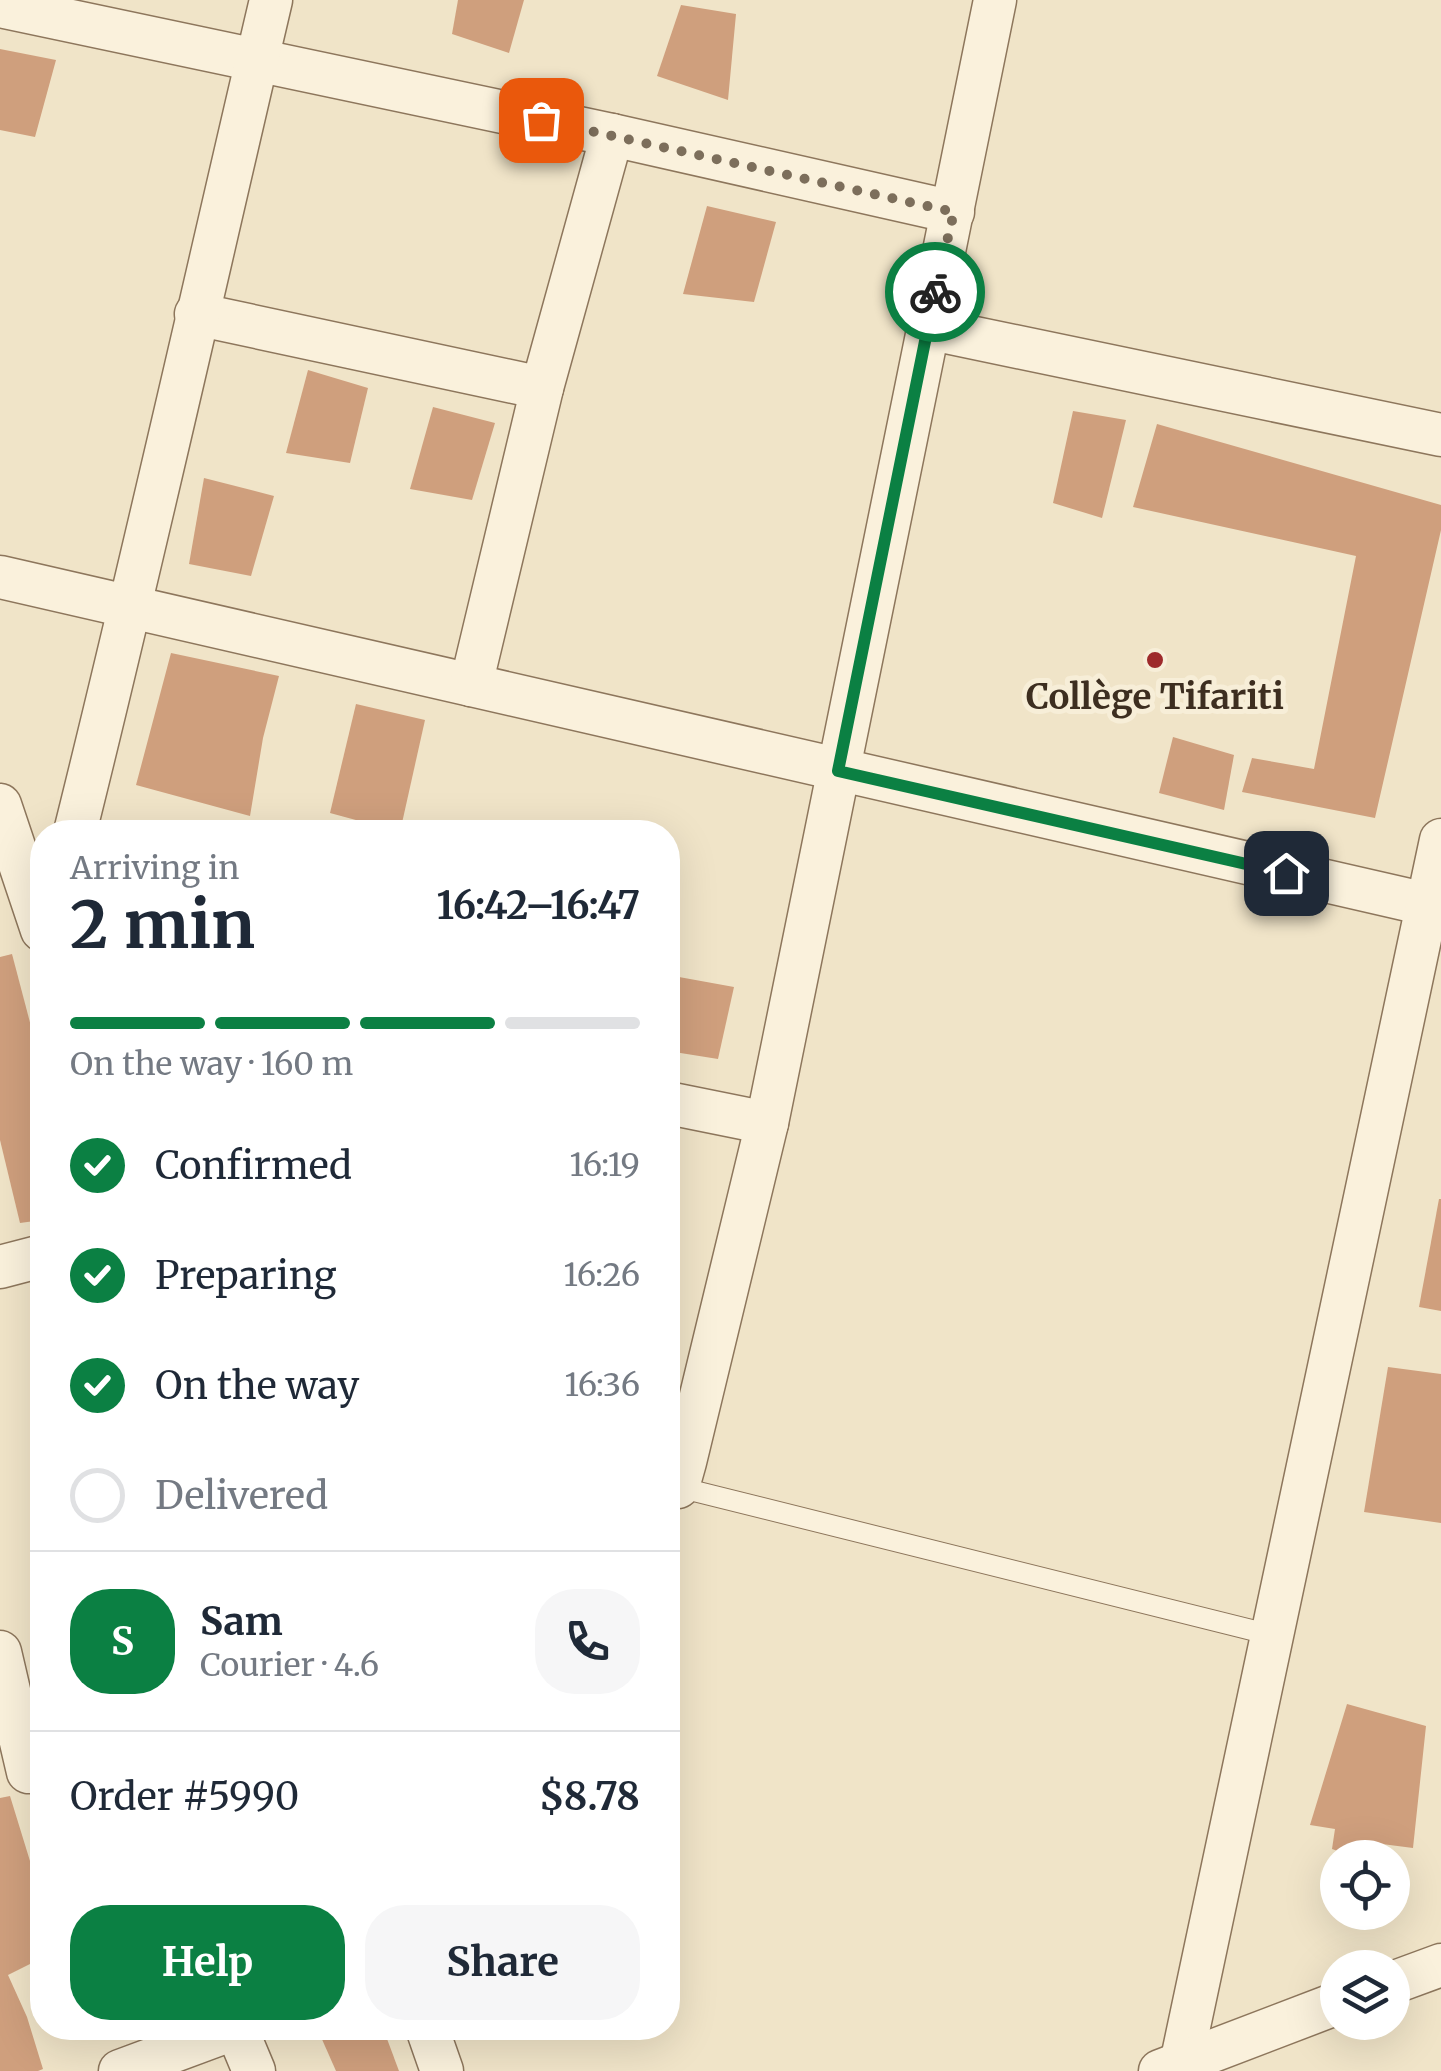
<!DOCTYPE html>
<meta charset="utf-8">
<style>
body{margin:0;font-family:Merriweather,serif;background:#f6f6f7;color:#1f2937;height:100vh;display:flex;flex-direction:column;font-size:38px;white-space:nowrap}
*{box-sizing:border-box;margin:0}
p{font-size:32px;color:#747a83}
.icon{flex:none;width:55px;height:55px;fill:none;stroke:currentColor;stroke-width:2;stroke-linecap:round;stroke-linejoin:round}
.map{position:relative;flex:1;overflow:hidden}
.drawer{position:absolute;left:30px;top:820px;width:650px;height:1220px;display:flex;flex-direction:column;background:#fff;border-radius:40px;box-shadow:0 10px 40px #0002}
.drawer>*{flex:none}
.controls{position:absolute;left:1320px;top:1840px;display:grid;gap:20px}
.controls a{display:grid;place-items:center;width:90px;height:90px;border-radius:50%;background:#fff;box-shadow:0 10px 40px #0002;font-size:50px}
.pin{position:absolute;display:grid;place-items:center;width:85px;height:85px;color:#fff;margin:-42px;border-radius:20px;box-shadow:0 5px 15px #0006}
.courier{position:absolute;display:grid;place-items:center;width:100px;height:100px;margin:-50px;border:8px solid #0b8043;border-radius:50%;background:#fff;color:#222;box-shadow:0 2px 12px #0007}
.overview em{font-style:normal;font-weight:700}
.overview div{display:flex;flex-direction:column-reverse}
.overview{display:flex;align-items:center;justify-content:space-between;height:170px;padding:0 40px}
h1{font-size:65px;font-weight:700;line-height:75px}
.bar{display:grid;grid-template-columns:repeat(4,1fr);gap:15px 10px;align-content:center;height:120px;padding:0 40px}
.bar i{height:12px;border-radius:8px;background:#e0e1e3}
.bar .selected{background:#0b8043}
.bar p{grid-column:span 4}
.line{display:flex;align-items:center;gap:25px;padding:0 40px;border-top:2px solid #e0e1e3}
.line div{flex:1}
.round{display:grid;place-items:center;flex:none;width:105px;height:105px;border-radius:40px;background:#f6f6f7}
ol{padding:0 40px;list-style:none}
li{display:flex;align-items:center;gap:30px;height:110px}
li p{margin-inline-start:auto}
li .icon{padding:10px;border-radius:50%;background:#0b8043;color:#fff;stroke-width:4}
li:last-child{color:#747a83}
li i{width:55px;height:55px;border:5px solid #e0e1e3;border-radius:50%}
.primary-button{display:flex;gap:20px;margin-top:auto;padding:20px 40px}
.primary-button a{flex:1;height:115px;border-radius:40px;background:#0b8043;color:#fff;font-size:40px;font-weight:700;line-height:115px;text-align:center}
.primary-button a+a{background:#f6f6f7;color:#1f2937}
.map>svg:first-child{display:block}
</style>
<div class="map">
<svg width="1441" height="2071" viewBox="0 0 1441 2071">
<rect width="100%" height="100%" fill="#f0e4c8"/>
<g fill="#cf9f7d">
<polygon points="458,0 524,0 509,53 452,34"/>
<polygon points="681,5 736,14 728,100 657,76"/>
<polygon points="0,49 56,60 35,137 0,130"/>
<polygon points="707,206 776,222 754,302 683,294"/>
<polygon points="308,370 368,388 350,463 286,453"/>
<polygon points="433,407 495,423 472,500 410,489"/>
<polygon points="1073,411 1126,420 1102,518 1053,503"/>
<polygon points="1157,424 1441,505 1441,530 1375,818 1242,792 1252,758 1314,769 1356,556 1133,507"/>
<polygon points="204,478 274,496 251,576 189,564"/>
<polygon points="171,653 279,676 263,738 250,816 136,785"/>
<polygon points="356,704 425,720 400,832 330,813"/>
<polygon points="1173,737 1234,755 1224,810 1159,793"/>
<polygon points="12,954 42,1068 42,1220 20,1223 0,1140 0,957"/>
<polygon points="668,975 734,987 718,1059 668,1051"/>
<polygon points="1439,1199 1441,1199 1441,1311 1419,1307"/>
<polygon points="1388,1367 1441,1374 1441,1523 1364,1512"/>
<polygon points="1347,1704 1426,1726 1413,1848 1382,1844 1381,1858 1358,1858 1332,1849 1335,1829 1310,1825"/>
<polygon points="10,1796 42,1900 42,1958 8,1975 27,2017 43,2069 38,2071 0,2071 0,1798"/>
<polygon points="251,2028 294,2028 256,2040"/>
<polygon points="317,2028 383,2028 399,2071 336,2071"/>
</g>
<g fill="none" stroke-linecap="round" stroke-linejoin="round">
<defs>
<polyline id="service" points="678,1487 1272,1635"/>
<g id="minor">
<polyline points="0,6 612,135 953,212"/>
<polyline points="196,314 542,388"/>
<polyline points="927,328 1441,435"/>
<polyline points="0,577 1426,904"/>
<polyline points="471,685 542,388 612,135"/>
<polyline points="0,805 42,930"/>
<path d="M75,832C144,556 206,277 271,0"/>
<polyline points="668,1103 767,1123"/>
<polyline points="0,1267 42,1256"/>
<polyline points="668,1486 678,1487 685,1462 767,1123 995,0"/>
<polyline points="0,1652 28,1772"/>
<polyline points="1392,1983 1441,1965"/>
<polyline points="236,2028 254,2071"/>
<polyline points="427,2028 442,2071"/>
<polyline points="1181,2064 1441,840"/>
<polyline points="120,2071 236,2028"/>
<polyline points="1160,2071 1338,2003"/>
</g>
</defs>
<use href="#service" stroke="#8d765c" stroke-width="22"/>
<use href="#minor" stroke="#8d765c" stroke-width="45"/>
<use href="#service" stroke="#faf1dc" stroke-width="20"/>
<use href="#minor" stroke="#faf1dc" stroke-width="42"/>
</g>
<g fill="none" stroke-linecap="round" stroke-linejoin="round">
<polyline stroke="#7c6e5b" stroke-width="10" stroke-dasharray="0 18" points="541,120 954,212 935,292"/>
<polyline stroke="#0b8043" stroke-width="12" points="935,292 838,771 1286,873"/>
</g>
<circle fill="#9e2a2b" stroke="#f7eed8" stroke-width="4" cx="1155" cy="660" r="10"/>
<g text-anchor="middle" stroke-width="10" stroke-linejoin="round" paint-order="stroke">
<g font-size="35" font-weight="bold" fill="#3d2e20" stroke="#f7eed8">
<text x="1155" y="709">Collège Tifariti</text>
</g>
</g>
</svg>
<div class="controls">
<a><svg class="icon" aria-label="locate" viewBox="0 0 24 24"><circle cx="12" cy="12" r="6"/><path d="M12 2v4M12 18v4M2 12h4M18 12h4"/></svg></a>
<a><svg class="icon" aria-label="layers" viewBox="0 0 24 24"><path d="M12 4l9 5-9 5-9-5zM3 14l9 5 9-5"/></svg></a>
</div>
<div class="pin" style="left:541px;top:120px;background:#ea580c"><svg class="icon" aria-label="bag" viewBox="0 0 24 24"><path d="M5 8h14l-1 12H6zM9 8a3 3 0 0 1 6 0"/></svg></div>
<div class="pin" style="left:1286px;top:873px;background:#1f2937"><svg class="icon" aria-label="home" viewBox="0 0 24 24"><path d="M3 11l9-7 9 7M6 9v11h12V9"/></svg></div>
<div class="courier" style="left:935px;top:292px"><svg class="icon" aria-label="bike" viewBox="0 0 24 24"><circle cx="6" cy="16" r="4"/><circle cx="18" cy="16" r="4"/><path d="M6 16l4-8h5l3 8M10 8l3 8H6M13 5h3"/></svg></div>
<section class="drawer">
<div class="overview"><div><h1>2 min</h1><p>Arriving in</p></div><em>16:42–16:47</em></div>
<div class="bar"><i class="selected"></i><i class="selected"></i><i class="selected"></i><i></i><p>On the way · 160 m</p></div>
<ol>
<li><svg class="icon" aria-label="check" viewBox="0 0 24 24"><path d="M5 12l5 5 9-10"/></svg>Confirmed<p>16:19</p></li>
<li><svg class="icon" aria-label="check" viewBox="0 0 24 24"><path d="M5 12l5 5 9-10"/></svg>Preparing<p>16:26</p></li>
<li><svg class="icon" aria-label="check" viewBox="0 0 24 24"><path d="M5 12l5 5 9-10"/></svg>On the way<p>16:36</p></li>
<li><i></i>Delivered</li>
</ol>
<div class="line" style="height:180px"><b class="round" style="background:#0b8043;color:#fff">S</b><div><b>Sam</b><p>Courier · 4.6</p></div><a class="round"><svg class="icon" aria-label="phone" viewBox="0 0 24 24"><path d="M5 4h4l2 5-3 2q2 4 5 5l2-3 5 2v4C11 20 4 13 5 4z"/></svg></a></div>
<div class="line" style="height:130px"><div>Order #5990</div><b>$8.78</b></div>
<div class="primary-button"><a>Help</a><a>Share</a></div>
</section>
</div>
